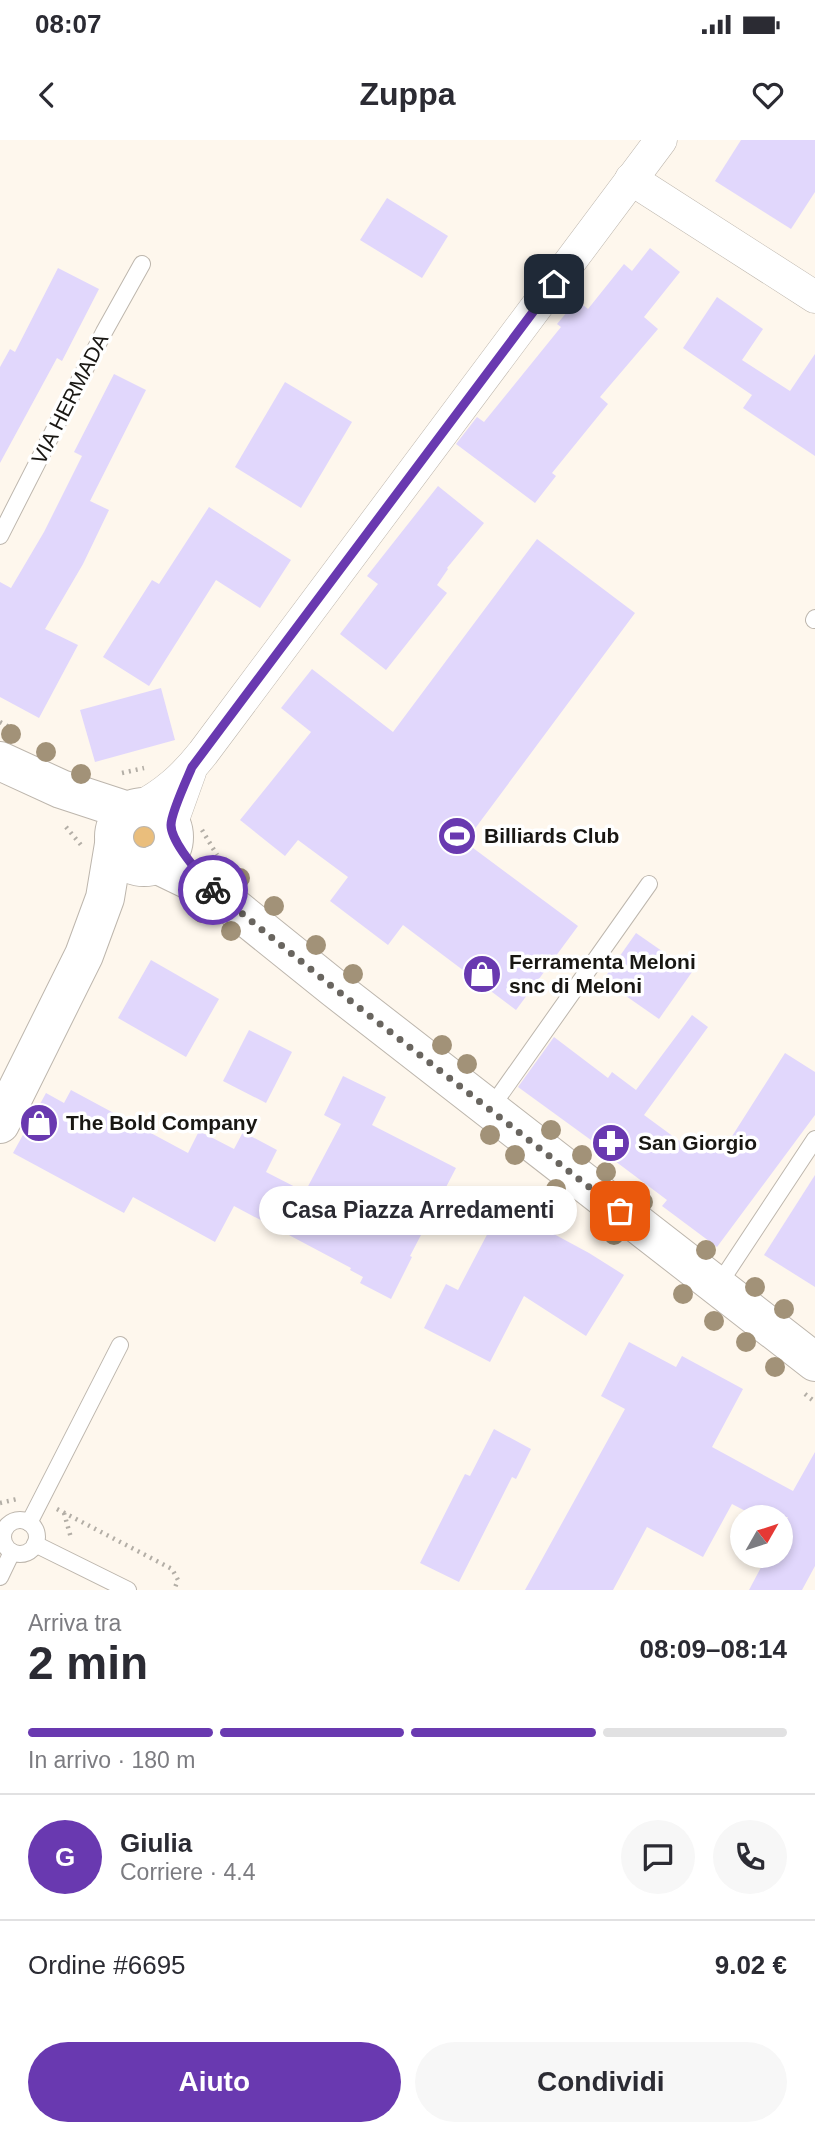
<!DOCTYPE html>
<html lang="it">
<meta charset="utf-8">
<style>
body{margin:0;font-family:Arial,sans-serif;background:#f7f7f7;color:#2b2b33;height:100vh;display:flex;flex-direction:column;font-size:26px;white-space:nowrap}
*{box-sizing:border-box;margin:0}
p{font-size:23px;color:#7c7c81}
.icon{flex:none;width:38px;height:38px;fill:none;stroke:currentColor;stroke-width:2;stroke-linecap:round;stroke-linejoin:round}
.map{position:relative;height:1450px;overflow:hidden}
.details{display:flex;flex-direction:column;background:#fff;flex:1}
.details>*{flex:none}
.needle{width:46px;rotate:51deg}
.tools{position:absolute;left:730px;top:1365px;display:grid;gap:14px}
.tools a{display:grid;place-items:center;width:63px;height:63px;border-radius:50%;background:#fff;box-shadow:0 4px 10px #0003;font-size:35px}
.pin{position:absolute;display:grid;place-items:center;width:60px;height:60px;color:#fff;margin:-30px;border-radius:14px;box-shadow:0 4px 10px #0006}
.courier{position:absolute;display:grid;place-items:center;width:70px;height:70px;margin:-35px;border:5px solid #6939b0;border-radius:50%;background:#fff;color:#222;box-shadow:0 2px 9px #0007}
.bubble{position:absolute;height:49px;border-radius:24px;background:#fff;box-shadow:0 4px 10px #0003;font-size:23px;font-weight:800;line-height:49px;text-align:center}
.head em{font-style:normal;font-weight:800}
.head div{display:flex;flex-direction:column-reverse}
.head{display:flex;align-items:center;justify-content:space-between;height:119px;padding:0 28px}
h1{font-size:46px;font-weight:800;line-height:52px}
.bar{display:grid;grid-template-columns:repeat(4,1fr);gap:10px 7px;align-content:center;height:84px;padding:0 28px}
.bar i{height:9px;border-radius:5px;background:#e1e1e2}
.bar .current{background:#6939b0}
.bar p{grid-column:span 4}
.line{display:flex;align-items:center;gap:18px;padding:0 28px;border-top:2px solid #e1e1e2}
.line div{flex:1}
.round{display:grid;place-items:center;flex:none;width:74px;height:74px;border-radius:37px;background:#f7f7f7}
.primary-button{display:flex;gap:14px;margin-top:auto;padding:14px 28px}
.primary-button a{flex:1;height:80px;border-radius:42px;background:#6939b0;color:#fff;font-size:28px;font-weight:800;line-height:80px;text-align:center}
.primary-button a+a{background:#f7f7f7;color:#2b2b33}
.status{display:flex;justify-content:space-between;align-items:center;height:49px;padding:0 35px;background:#fff;direction:ltr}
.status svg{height:19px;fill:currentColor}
header{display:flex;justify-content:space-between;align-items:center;height:91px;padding:0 28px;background:#fff;font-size:32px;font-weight:800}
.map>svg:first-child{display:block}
</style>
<div class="status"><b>08:07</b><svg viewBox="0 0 49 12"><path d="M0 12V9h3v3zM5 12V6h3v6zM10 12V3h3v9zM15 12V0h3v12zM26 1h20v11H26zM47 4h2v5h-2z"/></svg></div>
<header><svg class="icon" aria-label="back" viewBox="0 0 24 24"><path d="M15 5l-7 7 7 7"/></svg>Zuppa<svg class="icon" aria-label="heart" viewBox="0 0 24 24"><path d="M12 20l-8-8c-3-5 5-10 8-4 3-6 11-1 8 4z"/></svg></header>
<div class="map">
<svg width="815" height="1450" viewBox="0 0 815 1450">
<rect width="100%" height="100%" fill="#fef7ed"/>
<path fill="#eabe7c" d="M149,678C160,684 166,696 160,708L139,716L127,708L126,689Z"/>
<g fill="#e1d7fc">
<polygon points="741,0 815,0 815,52 791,89 715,41"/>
<polygon points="387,58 448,96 422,138 360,100"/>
<polygon points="650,108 680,132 644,177 658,189 600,257 608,264 552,333 556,336 535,363 456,304 477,277 484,282 561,187 557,184 577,160 588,169 624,124 632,131"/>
<polygon points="58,128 99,149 62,221 57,218 0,323 0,227 10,209 15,212"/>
<polygon points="717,157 763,189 742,220 790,251 815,214 815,316 743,268 752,255 683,208"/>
<polygon points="114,234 146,250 90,361 109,370 83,424 45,489 78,505 39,578 0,557 0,442 11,448 44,392 82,316 74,312"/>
<polygon points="285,242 352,282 301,368 235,327"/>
<polygon points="438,346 484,383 447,428 448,429 437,445 447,453 386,530 340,494 378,444 367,436"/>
<polygon points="209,367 291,420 260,468 216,440 149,546 103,517 152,440 159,444"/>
<polygon points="537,399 635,473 465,702 578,786 516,870 403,785 388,805 330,761 348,737 298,700 285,716 240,680 311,592 281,568 312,529 393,592"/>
<polygon points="161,548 175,600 95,622 80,570"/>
<polygon points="636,793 692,832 659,879 603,840"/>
<polygon points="151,820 219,859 186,917 118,878"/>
<polygon points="692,875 708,887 644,975 693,1011 703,998 722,1012 785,913 815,932 815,975 717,1107 662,1066 667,1060 615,1021 617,1019 518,947 554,897 608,938 612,932 636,950"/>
<polygon points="249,890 292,912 266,963 223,941"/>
<polygon points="343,936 386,957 372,985 456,1028 410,1116 412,1117 391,1159 360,1143 363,1137 350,1130 351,1128 234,1066 215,1102 133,1057 124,1073 13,1013 46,953 64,963 71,950 188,1013 199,991 234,1009 243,992 277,1010 266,1032 305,1052 341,984 324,975"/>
<polygon points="815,1035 815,1147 764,1115"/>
<polygon points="502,1066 589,1113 624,1135 586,1196 524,1156 490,1222 424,1188 446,1144 458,1150"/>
<polygon points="629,1202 676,1227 682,1216 743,1249 712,1307 793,1351 815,1312 815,1426 802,1450 749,1450 767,1416 780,1416 780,1392 788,1377 757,1377 732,1364 703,1417 647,1387 613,1450 525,1450 625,1269 601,1256"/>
<polygon points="494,1289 531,1309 516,1339 512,1337 459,1442 420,1423 465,1334 470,1336"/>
</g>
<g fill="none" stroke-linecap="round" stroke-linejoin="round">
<defs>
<g id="lane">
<polyline points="0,396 104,192 142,124"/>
<polyline points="814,480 815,478"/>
<polyline points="490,969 649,744"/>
<polyline points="717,1147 815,999"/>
<circle cx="20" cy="1397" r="17"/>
<polyline points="29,1383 120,1205"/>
<polyline points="35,1404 128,1450"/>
<polyline points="0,1437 12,1412"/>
</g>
<g id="street">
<polyline points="631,39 815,157"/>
<path d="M138,668C165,654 184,637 203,613L661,0"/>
<polyline points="171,685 190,632"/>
</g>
<g id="secondary">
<polyline points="0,621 61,649 128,671"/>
<circle cx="144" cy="697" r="30"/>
<polyline points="156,724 216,753 334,848 815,1222"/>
<polyline points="0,984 84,815 105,758 114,704"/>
</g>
</defs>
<use href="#lane" stroke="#bdb6ad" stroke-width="18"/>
<use href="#street" stroke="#bdb6ad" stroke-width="33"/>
<use href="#secondary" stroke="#bdb6ad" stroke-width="40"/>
<g stroke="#b3aea6" stroke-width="4.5" stroke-dasharray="2 5" stroke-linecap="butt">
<polyline points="0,582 11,588"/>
<polyline points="122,633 144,628"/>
<polyline points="66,687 81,705"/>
<polyline points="202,690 217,715"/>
<polyline points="805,1254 815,1262"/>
<polyline points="0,1363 17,1359"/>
<polyline points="57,1369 172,1429 178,1440 174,1450"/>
<polyline points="64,1373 71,1398"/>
</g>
<use href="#lane" stroke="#fff" stroke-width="16"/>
<use href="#street" stroke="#fff" stroke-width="32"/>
<use href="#secondary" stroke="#fff" stroke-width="38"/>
</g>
<g fill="#a29278">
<circle cx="11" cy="594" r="10"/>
<circle cx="46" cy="612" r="10"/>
<circle cx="81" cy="634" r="10"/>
<circle cx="240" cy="738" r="10"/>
<circle cx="274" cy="766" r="10"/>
<circle cx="202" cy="773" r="10"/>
<circle cx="231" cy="791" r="10"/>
<circle cx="316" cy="805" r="10"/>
<circle cx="353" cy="834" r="10"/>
<circle cx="442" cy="905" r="10"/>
<circle cx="467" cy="924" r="10"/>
<circle cx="551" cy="990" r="10"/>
<circle cx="490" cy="995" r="10"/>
<circle cx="515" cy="1015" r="10"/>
<circle cx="582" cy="1015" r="10"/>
<circle cx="606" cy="1032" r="10"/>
<circle cx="556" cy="1049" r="10"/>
<circle cx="643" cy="1062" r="10"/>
<circle cx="614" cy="1095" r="10"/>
<circle cx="706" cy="1110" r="10"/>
<circle cx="755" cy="1147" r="10"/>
<circle cx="683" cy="1154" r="10"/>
<circle cx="784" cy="1169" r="10"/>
<circle cx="714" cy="1181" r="10"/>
<circle cx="746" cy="1202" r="10"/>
<circle cx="775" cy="1227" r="10"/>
</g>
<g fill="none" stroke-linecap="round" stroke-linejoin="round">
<polyline stroke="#69655f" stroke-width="7" stroke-dasharray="0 12.6" points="213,750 334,848 620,1071"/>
<path stroke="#6939b0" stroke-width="9" d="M213,750C201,735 171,703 171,685C171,673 187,639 192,627L554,144"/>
</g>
<defs>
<symbol id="stadium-disc" viewBox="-11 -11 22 22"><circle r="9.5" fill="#6939b0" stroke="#fff"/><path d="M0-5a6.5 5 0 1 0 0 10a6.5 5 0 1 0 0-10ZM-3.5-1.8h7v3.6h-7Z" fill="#fff"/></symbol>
<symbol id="shop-disc" viewBox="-11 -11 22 22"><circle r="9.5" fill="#6939b0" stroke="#fff"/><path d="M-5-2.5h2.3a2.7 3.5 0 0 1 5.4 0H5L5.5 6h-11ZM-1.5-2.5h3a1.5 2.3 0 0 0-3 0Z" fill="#fff"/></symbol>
<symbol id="pharmacy-disc" viewBox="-11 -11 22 22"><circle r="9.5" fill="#6939b0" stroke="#fff"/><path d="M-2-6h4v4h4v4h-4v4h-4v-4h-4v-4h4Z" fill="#fff"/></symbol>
</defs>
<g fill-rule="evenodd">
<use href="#stadium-disc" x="435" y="674" width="44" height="44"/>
<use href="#shop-disc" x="460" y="812" width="44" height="44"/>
<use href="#shop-disc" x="17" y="961" width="44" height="44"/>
<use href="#pharmacy-disc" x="589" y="981" width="44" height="44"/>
</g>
<g text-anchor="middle" stroke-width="7" stroke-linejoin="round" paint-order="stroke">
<g font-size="21" fill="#191713" stroke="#fff">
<text transform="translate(70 259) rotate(-63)" y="7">VIA HERMADA</text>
</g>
<g font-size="21" font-weight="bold" fill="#191713" stroke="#fff" text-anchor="start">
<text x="484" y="703">Billiards Club</text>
<text x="509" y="829">Ferramenta Meloni<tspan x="509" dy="24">snc di Meloni</tspan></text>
<text x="66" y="990">The Bold Company</text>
<text x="638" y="1010">San Giorgio</text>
</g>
</g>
</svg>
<div class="tools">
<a><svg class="needle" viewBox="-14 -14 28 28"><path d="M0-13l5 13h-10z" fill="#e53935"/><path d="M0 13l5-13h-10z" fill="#7c7c81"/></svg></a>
</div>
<div class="pin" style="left:620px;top:1071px;background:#ea580c"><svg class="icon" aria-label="bag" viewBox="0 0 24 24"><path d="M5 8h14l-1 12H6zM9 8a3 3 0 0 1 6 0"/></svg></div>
<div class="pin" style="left:554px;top:144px;background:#1f2937"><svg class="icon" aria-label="home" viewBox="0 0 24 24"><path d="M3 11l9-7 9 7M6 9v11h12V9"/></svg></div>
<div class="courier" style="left:213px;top:750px"><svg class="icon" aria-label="bike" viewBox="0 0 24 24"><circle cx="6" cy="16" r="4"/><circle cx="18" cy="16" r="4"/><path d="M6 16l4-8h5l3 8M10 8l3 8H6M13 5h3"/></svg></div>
<div class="bubble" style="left:259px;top:1046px;width:318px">Casa Piazza Arredamenti</div>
</div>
<section class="details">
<div class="head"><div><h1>2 min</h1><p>Arriva tra</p></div><em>08:09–08:14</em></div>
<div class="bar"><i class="current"></i><i class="current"></i><i class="current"></i><i></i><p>In arrivo · 180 m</p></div>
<div class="line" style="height:126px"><b class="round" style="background:#6939b0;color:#fff">G</b><div><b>Giulia</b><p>Corriere · 4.4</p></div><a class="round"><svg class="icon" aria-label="chat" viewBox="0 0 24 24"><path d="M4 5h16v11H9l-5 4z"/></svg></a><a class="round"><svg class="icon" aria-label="phone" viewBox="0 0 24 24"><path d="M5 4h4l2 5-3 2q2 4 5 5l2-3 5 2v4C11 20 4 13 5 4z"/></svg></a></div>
<div class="line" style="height:91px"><div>Ordine #6695</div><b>9.02 €</b></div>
<div class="primary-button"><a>Aiuto</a><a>Condividi</a></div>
</section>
